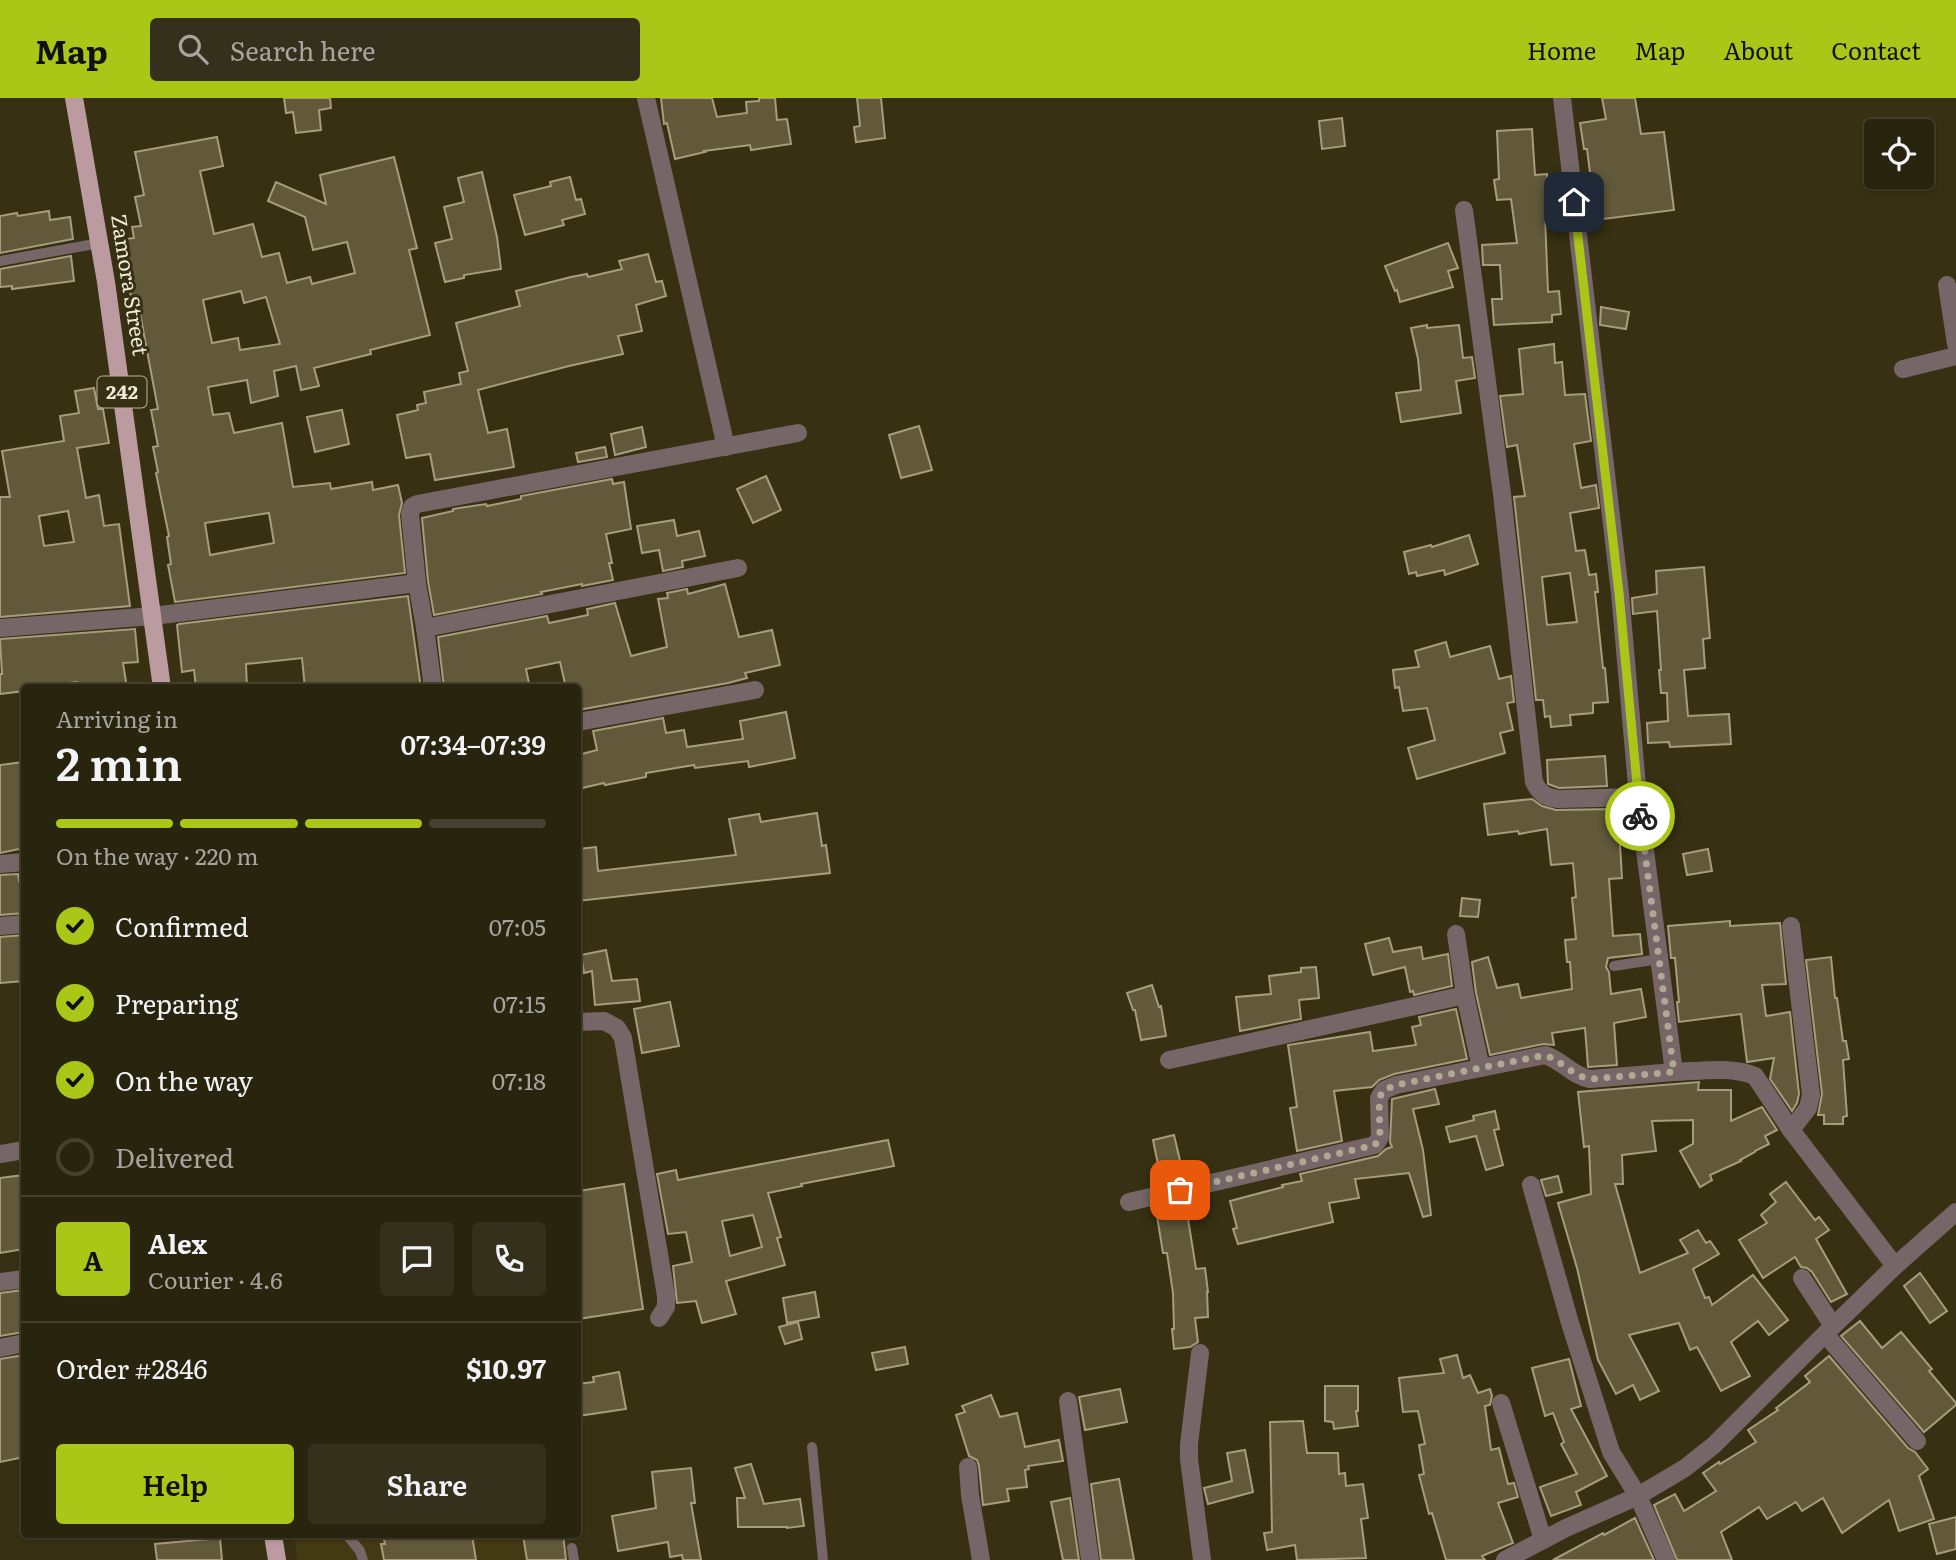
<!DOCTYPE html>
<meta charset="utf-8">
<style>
body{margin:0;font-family:Literata,serif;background:#35301c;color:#f1f3f6;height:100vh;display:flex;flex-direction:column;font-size:26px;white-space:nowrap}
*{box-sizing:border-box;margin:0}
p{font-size:23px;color:#a5a49e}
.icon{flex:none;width:38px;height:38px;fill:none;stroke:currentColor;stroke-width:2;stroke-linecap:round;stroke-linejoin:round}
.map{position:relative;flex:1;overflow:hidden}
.sheet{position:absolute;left:21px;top:586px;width:560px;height:854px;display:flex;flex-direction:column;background:#29240e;border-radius:7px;box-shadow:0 2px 5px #0004,0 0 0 2px #45412e}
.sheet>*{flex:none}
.fabs{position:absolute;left:1864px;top:21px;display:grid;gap:14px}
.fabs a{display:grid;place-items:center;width:70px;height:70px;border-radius:7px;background:#29240e;box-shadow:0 2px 5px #0004,0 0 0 2px #45412e;font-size:35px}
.pin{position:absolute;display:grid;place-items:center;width:60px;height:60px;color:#fff;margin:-30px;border-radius:14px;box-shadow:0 4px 10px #0006}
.courier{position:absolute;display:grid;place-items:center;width:70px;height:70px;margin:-35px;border:5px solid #aac717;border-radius:50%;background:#fff;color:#222;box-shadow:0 2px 9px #0007}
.headline em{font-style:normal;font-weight:600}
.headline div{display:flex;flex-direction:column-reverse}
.headline{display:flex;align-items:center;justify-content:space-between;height:119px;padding:0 35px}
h1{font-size:46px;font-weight:600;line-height:52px}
.bar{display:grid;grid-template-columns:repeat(4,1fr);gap:10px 7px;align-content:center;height:84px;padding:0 35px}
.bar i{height:9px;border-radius:5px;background:#45412e}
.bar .current{background:#aac717}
.bar p{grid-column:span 4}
.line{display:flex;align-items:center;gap:18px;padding:0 35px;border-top:2px solid #45412e}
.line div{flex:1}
.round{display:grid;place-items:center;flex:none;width:74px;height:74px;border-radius:7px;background:#35301c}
ol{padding:0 35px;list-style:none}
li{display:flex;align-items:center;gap:21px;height:77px}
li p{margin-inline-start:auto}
li .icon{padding:7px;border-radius:50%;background:#aac717;color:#111;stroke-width:4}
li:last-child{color:#a5a49e}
li i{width:38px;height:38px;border:4px solid #45412e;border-radius:50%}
.cta{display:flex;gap:14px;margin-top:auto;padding:14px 35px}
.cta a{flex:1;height:80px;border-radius:7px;background:#aac717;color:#111;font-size:28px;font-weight:600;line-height:80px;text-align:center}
.cta a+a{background:#35301c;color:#f1f3f6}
header{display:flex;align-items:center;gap:42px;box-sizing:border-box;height:98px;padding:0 35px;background:#aac717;color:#111}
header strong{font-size:33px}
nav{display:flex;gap:38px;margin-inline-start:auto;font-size:24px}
.search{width:490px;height:63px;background:#35301c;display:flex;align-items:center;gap:18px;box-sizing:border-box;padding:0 24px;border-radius:7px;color:#a5a49e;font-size:26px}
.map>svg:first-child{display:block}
</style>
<header>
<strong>Map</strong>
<div class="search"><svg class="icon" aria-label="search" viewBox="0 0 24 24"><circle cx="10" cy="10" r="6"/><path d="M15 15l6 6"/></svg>Search here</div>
<nav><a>Home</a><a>Map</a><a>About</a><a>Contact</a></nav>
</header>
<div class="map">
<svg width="1956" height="1462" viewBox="0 0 1956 1462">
<rect width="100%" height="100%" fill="#373012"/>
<polygon fill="#433912" points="294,1437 569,1437 573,1462 297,1462"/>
<g fill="#61593a" stroke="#a69d7c" stroke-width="2" fill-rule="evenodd">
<polygon points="284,0 330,0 331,10 319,12 321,32 296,35 293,14 286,15"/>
<polygon points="661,0 712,0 717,19 747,15 746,4 759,3 759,0 775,0 777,22 787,21 791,46 751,52 750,47 704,53 705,54 675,61 667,25 664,26"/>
<polygon points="857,0 881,0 885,40 856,44 854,29 860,28"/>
<polygon points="1602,0 1635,0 1641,36 1664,34 1674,112 1596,122 1587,51 1584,51 1580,25 1606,21"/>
<polygon points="1342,20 1345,48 1322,51 1319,23"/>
<polygon points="1532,31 1535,77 1547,76 1553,118 1545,119 1548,194 1559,193 1561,216 1552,217 1552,224 1494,227 1492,201 1502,201 1500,167 1483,167 1482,147 1517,145 1511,101 1497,102 1494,82 1499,81 1497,33"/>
<path d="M217,39L223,68L200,73L214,136L253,126L262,159L279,155L287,185L310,179L312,186L355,175L347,144L313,152L305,119L268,103L276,84L326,106L320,77L394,59L417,150L409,152L430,237L370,252L371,256L314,270L319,288L301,292L296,268L274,273L278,298L251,305L247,282L208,289L213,317L229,315L234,335L282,325L293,389L330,385L331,391L372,384L373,392L398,387L402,405L399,417L405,475L175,504L168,467L171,466L167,439L169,438L156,375L158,374L153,349L158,348L151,312L158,311L141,221L138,208L133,209L119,142L134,140L132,129L141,128L135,99L144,97L135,54ZM241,193L244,205L266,199L280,246L240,252L238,240L212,245L203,202ZM269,415L274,445L210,457L205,425Z"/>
<polygon points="482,74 497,139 501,171 464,177 464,180 445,184 435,145 452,141 444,109 464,104 458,80"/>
<polygon points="570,79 576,102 581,101 585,116 562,122 564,127 525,137 514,97 551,88 550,84"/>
<polygon points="49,113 50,122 70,119 73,141 0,155 0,118 17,115 18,118"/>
<polygon points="1448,145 1458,170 1448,173 1453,189 1400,204 1397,192 1395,193 1385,168"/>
<polygon points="648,156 656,184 662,183 666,198 636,207 642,233 618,238 623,256 569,268 478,292 488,335 507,331 514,369 435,382 430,356 406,360 397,317 418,312 417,307 426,305 424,294 461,286 459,275 468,273 456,225 520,208 516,193 571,179 587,176 588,179 622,171 619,163"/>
<polygon points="71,158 74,183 12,191 12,188 0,189 0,171"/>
<polygon points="1601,209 1629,214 1626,231 1600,227"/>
<polygon points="1427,227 1427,230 1459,227 1463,260 1472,259 1475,280 1456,283 1461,315 1401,324 1396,295 1421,292 1418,261 1411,230"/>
<path d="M1554,246L1555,265L1562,264L1565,297L1585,296L1591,343L1574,346L1581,390L1596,387L1599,410L1570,415L1576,453L1585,452L1589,477L1596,476L1598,494H1595L1603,570H1605L1608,604L1593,605V615L1570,617L1571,627L1551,629L1550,618L1545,619L1543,602H1536L1514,399L1525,398L1517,347L1507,349L1500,298L1523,296L1519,251ZM1570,475L1577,524L1547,527L1542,479Z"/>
<path d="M94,290L98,311H103L109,345L77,350L86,400L99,397L104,428L119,426L130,508L0,519V399H10L2,353L64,343L60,318L79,315L75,293ZM68,413L74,444L44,448L39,418Z"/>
<polygon points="342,312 349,346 315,354 307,319"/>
<polygon points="919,328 932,372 901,380 889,337"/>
<polygon points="642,329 646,349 615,357 611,336"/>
<polygon points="605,349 607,359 578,364 576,355"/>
<polygon points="766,378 781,412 753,425 737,391"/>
<polygon points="612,381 613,386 624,384 631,431 606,436 612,465 609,465 613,482 582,488 582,486 541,494 542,496 434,517 428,483 422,420 453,413 453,411 459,410 486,406 487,408 521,401 521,398"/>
<polygon points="674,422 677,438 699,433 705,458 682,463 683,469 663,473 659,452 642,455 637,428"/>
<polygon points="1469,437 1478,466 1445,477 1444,472 1417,478 1416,474 1409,476 1404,454 1431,447 1432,449"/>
<polygon points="1704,469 1710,540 1703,541 1705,570 1684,572 1688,618 1729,616 1731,646 1670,649 1669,644 1648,645 1647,625 1668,623 1667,595 1661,595 1659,572 1661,572 1657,513 1633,516 1632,500 1657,496 1656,473"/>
<polygon points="725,486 739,539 772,532 780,567 745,575 747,580 728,585 578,612 578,590 566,590 560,564 526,571 530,590 444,590 438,539 547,518 549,525 588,517 587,511 615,505 631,558 667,549 658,501 668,500 667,495 687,491 688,496"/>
<polygon points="408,498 421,590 305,590 302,560 246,566 247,590 196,590 194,572 182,574 177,527 179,526"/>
<polygon points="135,531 138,564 123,565 127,590 78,590 77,584 38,588 39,590 24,590 24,593 0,596 0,576 2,576 0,541"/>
<polygon points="1446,544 1450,559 1490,548 1499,581 1511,578 1514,604 1507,605 1513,632 1500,635 1505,655 1417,681 1408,650 1435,642 1427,610 1403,613 1399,589 1395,590 1393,572 1419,569 1415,553"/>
<polygon points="786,614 795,660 749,669 748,663 695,670 694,667 646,675 646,679 605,687 604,685 578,691 578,657 597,652 593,633 663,620 666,635 684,632 687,649 743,641 740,623"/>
<polygon points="1605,658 1607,688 1559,690 1548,686 1547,662"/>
<polygon points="24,664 24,750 0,755 0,667"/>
<polygon points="1532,701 1542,708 1556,712 1614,711 1616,731 1619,730 1622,780 1609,781 1613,838 1640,836 1642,856 1608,860 1606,869 1609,874 1611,896 1641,891 1646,919 1614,925 1617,967 1588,969 1585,930 1552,935 1554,947 1543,946 1490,957 1476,895 1472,864 1488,859 1497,890 1518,886 1521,900 1572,891 1570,864 1567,864 1565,842 1576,841 1572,800 1576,799 1573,765 1551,767 1547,731 1519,736 1518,733 1488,737 1484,706"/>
<polygon points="817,715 822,748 826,747 830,775 578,803 578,751 596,749 598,773 736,757 729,721 759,716 761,724"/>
<polygon points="1708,751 1712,773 1687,777 1683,756"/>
<polygon points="18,776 19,783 21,783 24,815 0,817 0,777"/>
<polygon points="1462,800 1480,802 1478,819 1460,818"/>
<polygon points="1730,823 1730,828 1780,825 1786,886 1762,887 1766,918 1790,914 1799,996 1797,1005 1792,1013 1770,981 1774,960 1747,964 1741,916 1679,924 1677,904 1679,904 1675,860 1671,860 1668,828"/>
<polygon points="24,837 24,883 0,885 0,839"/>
<polygon points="1389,840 1393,854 1421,849 1423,861 1448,856 1452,888 1414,897 1413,893 1410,894 1405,869 1373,877 1365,846"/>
<polygon points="606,852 612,883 637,881 640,903 595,907 592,873 584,875 581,857"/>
<polygon points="1831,859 1835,900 1837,900 1843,943 1846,943 1849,961 1843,962 1847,1018 1843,1019 1843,1026 1824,1026 1824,1017 1818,1017 1822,996 1806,862"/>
<polygon points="1316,869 1319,900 1299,902 1301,921 1240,933 1236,899 1271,896 1269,878 1301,874 1301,870"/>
<polygon points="1152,887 1159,909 1161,908 1166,938 1141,942 1135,912 1133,912 1127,895"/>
<polygon points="670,904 679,948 642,955 634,911"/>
<polygon points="1456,911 1467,961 1394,976 1379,982 1372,989 1334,993 1342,1043 1297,1053 1290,1010 1297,1009 1288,947 1370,934 1373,953 1416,947 1412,929 1421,927 1419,919"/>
<polygon points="1699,984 1698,992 1731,992 1731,1023 1762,1009 1777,1032 1765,1038 1769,1046 1755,1053 1755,1054 1740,1062 1741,1063 1710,1077 1712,1082 1700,1089 1680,1053 1693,1046 1693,1022 1652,1023 1656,1053 1622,1057 1623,1086 1615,1086 1640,1175 1688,1155 1680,1142 1698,1132 1706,1145 1710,1143 1719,1156 1693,1171 1705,1200 1709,1199 1712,1207 1753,1177 1788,1222 1769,1237 1758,1223 1731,1244 1750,1278 1721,1293 1697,1249 1690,1252 1679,1225 1629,1237 1659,1293 1640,1302 1633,1287 1616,1296 1598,1262 1577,1170 1558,1105 1591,1096 1589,1048 1584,1049 1578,994"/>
<polygon points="1435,991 1439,1006 1413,1011 1423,1052 1431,1117 1423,1119 1409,1075 1355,1081 1359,1100 1329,1105 1333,1124 1238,1146 1233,1131 1237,1130 1230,1103 1283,1089 1282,1087 1302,1083 1300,1076 1378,1058 1386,1051 1392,1049 1390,1044 1392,1001"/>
<polygon points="1495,1013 1499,1031 1494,1032 1503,1067 1486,1072 1476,1038 1450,1044 1446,1029 1474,1022 1473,1018"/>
<polygon points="1174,1037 1182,1071 1160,1076 1153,1042"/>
<path d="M888,1042L894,1068L801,1086L802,1088L768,1095L781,1139L777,1140L785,1167L726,1183L736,1216L702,1225L696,1203L677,1205L673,1168L692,1164L686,1134L668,1136L657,1076L676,1072L678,1082ZM753,1117L762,1149L730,1158L722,1123Z"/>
<polygon points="24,1077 24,1151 0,1155 0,1080"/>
<polygon points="1558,1078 1562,1094 1546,1098 1541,1082"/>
<polygon points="1786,1084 1815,1122 1819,1119 1829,1132 1816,1141 1847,1196 1831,1204 1812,1174 1807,1170 1801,1169 1795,1159 1763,1180 1739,1142 1767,1125 1761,1117 1776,1104 1770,1096"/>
<polygon points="624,1086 643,1211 578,1221 578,1093"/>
<polygon points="1186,1108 1196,1171 1205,1170 1208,1194 1207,1194 1208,1219 1195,1220 1198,1244 1190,1249 1174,1251 1172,1231 1174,1231 1173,1195 1167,1155 1163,1155 1156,1112"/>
<polygon points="1920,1175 1947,1213 1930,1225 1904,1188"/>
<polygon points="24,1192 24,1234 0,1238 0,1195"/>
<polygon points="815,1194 819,1219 787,1225 783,1200"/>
<polygon points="1860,1223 1882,1250 1901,1234 1932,1271 1929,1273 1956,1305 1956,1307 1924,1334 1841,1238"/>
<polygon points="798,1224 802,1241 785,1246 779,1229"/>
<polygon points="905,1249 908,1266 876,1272 872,1255"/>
<polygon points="24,1257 24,1359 0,1364 0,1261"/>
<polygon points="1457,1257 1463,1280 1470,1277 1478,1295 1490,1291 1492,1298 1490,1307 1485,1308 1491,1352 1499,1350 1508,1386 1514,1385 1518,1399 1498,1405 1513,1445 1482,1458 1485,1462 1446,1462 1432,1415 1429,1416 1419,1377 1424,1376 1419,1347 1425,1346 1418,1313 1403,1314 1399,1280 1444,1275 1440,1261"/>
<polygon points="1829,1258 1908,1350 1915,1354 1928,1371 1919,1378 1934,1421 1899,1433 1889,1402 1842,1435 1823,1400 1802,1413 1796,1404 1767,1421 1759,1409 1721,1434 1732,1462 1677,1462 1654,1407 1675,1396 1684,1413 1716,1393 1703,1375 1719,1364 1720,1366 1756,1344 1748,1332 1778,1312 1776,1310 1810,1284 1805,1278"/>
<polygon points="1569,1261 1581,1308 1571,1311 1607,1378 1576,1394 1581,1407 1551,1418 1540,1389 1577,1376 1561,1346 1564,1344 1553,1315 1545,1318 1532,1270"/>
<polygon points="619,1274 626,1311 578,1318 578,1286 594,1284 593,1279"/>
<polygon points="1325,1288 1358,1288 1358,1313 1356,1313 1358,1328 1334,1331 1333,1324 1325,1323"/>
<polygon points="1120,1291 1127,1324 1085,1332 1079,1299"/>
<polygon points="991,1297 1000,1319 1017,1315 1025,1349 1059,1342 1063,1363 1028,1368 1029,1371 1025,1372 1027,1389 1007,1391 1009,1403 983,1407 979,1368 977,1362 969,1358 956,1317 965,1314 962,1308"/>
<polygon points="1303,1323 1307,1355 1338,1355 1339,1376 1345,1375 1346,1388 1363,1386 1368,1420 1361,1421 1366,1460 1297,1462 1295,1447 1267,1452 1264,1435 1272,1434 1270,1324"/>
<polygon points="1245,1352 1253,1394 1208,1406 1204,1390 1232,1383 1227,1355"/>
<polygon points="751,1366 764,1406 800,1401 804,1428 787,1430 787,1429 738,1429 737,1400 745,1400 735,1370"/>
<polygon points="691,1370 695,1405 691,1405 701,1462 683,1462 682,1457 670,1459 668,1444 618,1453 612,1418 656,1410 652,1374"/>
<polygon points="1119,1381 1134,1462 1101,1462 1091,1386"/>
<polygon points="1070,1400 1079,1462 1063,1462 1051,1404"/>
<polygon points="1956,1419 1956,1451 1937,1456 1929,1426"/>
<polygon points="1635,1420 1654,1462 1553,1462 1603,1435 1604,1437"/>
<polygon points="383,1437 472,1437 476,1462 384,1462 381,1446 385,1446"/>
<polygon points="523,1437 563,1437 566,1462 527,1462"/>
<polygon points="220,1440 222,1462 157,1462 155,1446"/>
</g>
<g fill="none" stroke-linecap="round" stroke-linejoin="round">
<g stroke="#766668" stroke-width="10">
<polyline points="0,163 100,145"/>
<polyline points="1614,868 1659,861"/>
<polyline points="812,1349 823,1462"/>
<polyline points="347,1437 360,1453 363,1462"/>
<polyline points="572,1450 574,1462"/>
</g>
<g stroke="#766668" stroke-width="18">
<polyline points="646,0 726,349"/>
<polyline points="1562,0 1620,495 1638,699"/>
<path d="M1464,112L1502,396L1534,684C1540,696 1545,699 1558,701L1638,699L1674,974C1701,973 1731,968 1755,978L1791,1032L1895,1168"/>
<polyline points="1947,187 1956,246"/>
<polyline points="1903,271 1956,258"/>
<polyline points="0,530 153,518 417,485"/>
<polyline points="425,530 738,470"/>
<polyline points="433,590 425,530 417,485 410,416 412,409 417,406 798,335"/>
<polyline points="578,624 755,592"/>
<polyline points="0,766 24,764"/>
<polyline points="0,828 24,826"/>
<polyline points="1791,828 1811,997 1808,1010 1791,1032"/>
<polyline points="1456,836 1465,897 1481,970"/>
<polyline points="578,924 604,923 617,930 623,940 666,1198 666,1209 659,1220"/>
<polyline points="1169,962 1465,897"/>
<polyline points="0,1056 24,1052"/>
<polyline points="1531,1087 1570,1225 1611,1354 1638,1398 1666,1462"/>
<path d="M1129,1104L1375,1047L1380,1039L1379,1000L1384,992L1396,987L1545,957C1562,962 1572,978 1590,981L1674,974"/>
<polyline points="1802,1180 1833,1228"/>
<polyline points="0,1184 24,1181"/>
<polyline points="1825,1236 1917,1343"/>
<polyline points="0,1250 24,1245"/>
<polyline points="1200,1255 1189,1346 1189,1361 1202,1462"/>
<polyline points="1068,1303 1090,1462"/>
<polyline points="1501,1305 1543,1442"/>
<polyline points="968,1369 970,1397 981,1462"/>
</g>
<polyline stroke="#766668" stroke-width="18" points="1505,1462 1566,1430 1638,1398 1685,1370 1714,1347 1825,1236 1895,1168 1956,1114"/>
<g stroke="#bc9ba0" stroke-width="18">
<polyline points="74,0 106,184 162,590"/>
<polyline points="273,1437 277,1462"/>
</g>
</g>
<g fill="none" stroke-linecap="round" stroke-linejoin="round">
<path stroke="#afa993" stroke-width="7" stroke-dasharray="0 12.6" d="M1180,1092L1375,1047L1380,1039L1379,1000L1384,992L1396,987L1545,957C1562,963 1572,978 1590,981L1674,974L1640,718"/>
<polyline stroke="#aac717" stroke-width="9" points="1574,104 1619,495 1640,718"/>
</g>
<g text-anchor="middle" stroke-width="6" stroke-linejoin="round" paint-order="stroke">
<rect fill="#373012" stroke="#b8b29d" stroke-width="2" x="97.5" y="278.5" width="49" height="31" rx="5"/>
<g font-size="19" font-weight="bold" fill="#efead9">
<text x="122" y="301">242</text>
</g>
<g font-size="21" fill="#efead9" stroke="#373012">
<text transform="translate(129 187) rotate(81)" y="7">Zamora Street</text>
</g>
</g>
</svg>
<div class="fabs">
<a><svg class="icon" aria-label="locate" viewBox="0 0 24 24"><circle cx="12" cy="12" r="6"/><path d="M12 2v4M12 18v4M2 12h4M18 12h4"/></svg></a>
</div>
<div class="pin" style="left:1180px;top:1092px;background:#ea580c"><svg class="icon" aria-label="bag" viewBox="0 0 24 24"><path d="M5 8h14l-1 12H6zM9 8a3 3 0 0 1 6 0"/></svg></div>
<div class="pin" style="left:1574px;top:104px;background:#1f2937"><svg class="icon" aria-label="home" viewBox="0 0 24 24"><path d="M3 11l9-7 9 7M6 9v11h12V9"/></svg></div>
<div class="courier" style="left:1640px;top:718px"><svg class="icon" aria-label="bike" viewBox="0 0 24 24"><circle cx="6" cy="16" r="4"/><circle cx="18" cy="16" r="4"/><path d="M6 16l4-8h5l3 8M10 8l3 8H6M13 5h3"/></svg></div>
<section class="sheet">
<div class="headline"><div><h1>2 min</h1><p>Arriving in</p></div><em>07:34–07:39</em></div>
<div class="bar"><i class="current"></i><i class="current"></i><i class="current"></i><i></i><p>On the way · 220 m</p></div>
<ol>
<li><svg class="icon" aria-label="check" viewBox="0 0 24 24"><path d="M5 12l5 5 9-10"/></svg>Confirmed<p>07:05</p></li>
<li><svg class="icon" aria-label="check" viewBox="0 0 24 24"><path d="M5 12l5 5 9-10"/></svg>Preparing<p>07:15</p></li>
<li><svg class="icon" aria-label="check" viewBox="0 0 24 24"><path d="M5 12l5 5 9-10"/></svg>On the way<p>07:18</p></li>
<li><i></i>Delivered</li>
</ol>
<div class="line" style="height:126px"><b class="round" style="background:#aac717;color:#111">A</b><div><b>Alex</b><p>Courier · 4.6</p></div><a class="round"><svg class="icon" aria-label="chat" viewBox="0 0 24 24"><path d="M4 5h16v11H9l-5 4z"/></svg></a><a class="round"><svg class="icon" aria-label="phone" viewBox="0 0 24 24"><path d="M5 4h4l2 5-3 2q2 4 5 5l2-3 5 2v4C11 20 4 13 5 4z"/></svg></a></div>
<div class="line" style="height:91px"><div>Order #2846</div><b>$10.97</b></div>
<div class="cta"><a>Help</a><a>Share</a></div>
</section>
</div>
